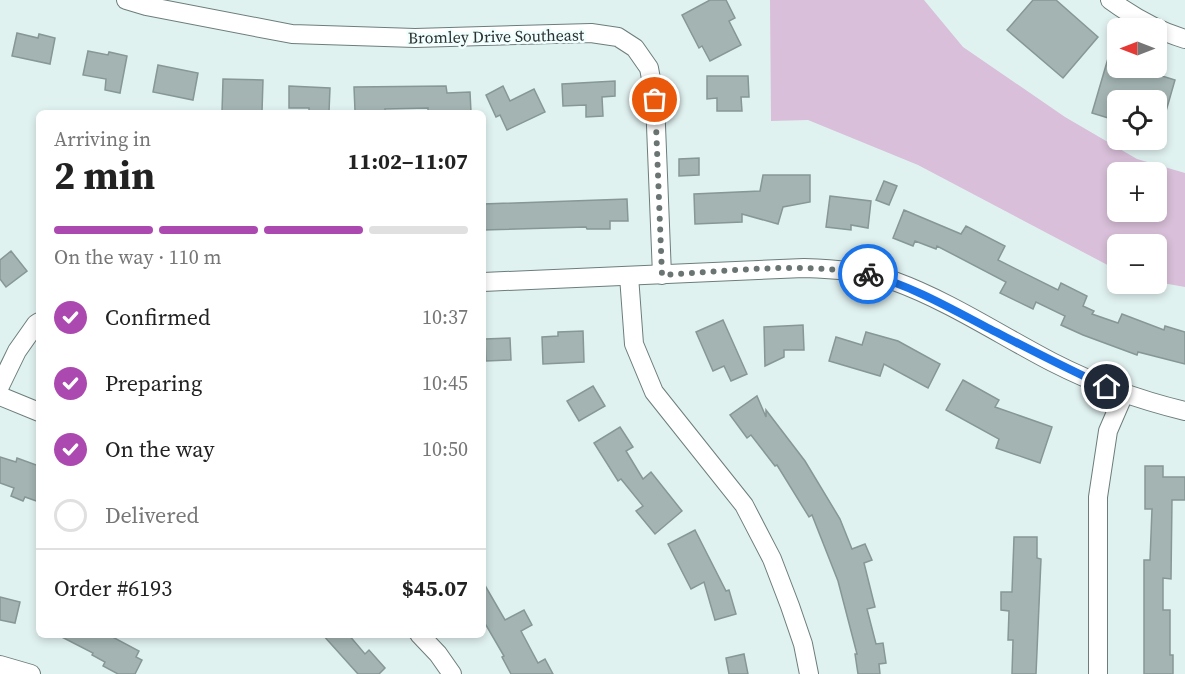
<!DOCTYPE html>
<meta charset="utf-8">
<style>
body{margin:0;font-family:"Source Serif 4",serif;background:#f6f6f6;color:#222;height:100vh;display:flex;flex-direction:column;font-size:22px;white-space:nowrap}
*{box-sizing:border-box;margin:0}
p{font-size:20px;color:#767676}
.icon{flex:none;width:33px;height:33px;fill:none;stroke:currentColor;stroke-width:2;stroke-linecap:round;stroke-linejoin:round}
.map{position:relative;flex:1;overflow:hidden}
.panel{position:absolute;left:36px;top:110px;width:450px;height:528px;display:flex;flex-direction:column;background:#fff;border-radius:9px;box-shadow:0 3px 9px #0003}
.panel>*{flex:none}
.needle{width:39px;rotate:270deg}
.buttons{position:absolute;left:1107px;top:18px;display:grid;gap:12px}
.buttons a{display:grid;place-items:center;width:60px;height:60px;border-radius:9px;background:#fff;box-shadow:0 3px 9px #0003;font-size:30px}
.pin{position:absolute;display:grid;place-items:center;width:51px;height:51px;color:#fff;margin:-26px;border:3px solid #fff;border-radius:50%;box-shadow:0 2px 6px #0007}
.courier{position:absolute;display:grid;place-items:center;width:60px;height:60px;margin:-30px;border:4px solid #1a73e8;border-radius:50%;background:#fff;color:#222;box-shadow:0 2px 8px #0007}
.head em{font-style:normal;font-weight:700}
.head div{display:flex;flex-direction:column-reverse}
.head{display:flex;align-items:center;justify-content:space-between;height:102px;padding:0 18px}
h1{font-size:39px;font-weight:700;line-height:45px}
.bar{display:grid;grid-template-columns:repeat(4,1fr);gap:9px 6px;align-content:center;height:72px;padding:0 18px}
.bar i{height:8px;border-radius:4px;background:#e0e0e0}
.bar .on{background:#ac49b0}
.bar p{grid-column:span 4}
.line{display:flex;align-items:center;gap:15px;padding:0 18px;border-top:2px solid #e0e0e0}
.line div{flex:1}
ol{padding:0 18px;list-style:none}
li{display:flex;align-items:center;gap:18px;height:66px}
li p{margin-inline-start:auto}
li .icon{padding:6px;border-radius:50%;background:#ac49b0;color:#fff;stroke-width:4}
li:last-child{color:#767676}
li i{width:33px;height:33px;border:3px solid #e0e0e0;border-radius:50%}
.map>svg:first-child{display:block}
</style>
<div class="map">
<svg width="1185" height="674" viewBox="0 0 1185 674">
<rect width="100%" height="100%" fill="#e0f2f0"/>
<path fill="#d9bfd9" fill-rule="evenodd" d="M770,0H924L963,47L1065,117L1137,159L1185,173V287L1157,282L1156,244H1118L1117,270L918,165L808,120L771,121ZM1118,172H1156V212H1118Z"/>
<g fill="#a3b4b2" stroke="#869795" stroke-width="1.5">
<polygon points="710,0 726,0 735,18 729,21 741,45 710,61 702,46 699,48 682,15"/>
<polygon points="1033,0 1056,0 1098,37 1063,78 1007,30"/>
<polygon points="17,33 38,38 39,34 55,38 50,64 12,56"/>
<polygon points="1114,38 1118,39 1118,68 1147,68 1146,71 1175,80 1160,132 1156,132 1156,100 1118,100 1118,121 1092,113"/>
<polygon points="88,51 108,55 109,52 127,56 120,93 105,90 106,79 83,75"/>
<polygon points="158,65 198,73 193,100 153,92"/>
<polygon points="707,76 748,76 749,97 741,97 742,111 717,111 717,98 707,99"/>
<polygon points="223,79 263,80 262,112 222,112"/>
<polygon points="615,81 615,96 602,97 603,116 586,117 586,105 563,106 562,84"/>
<polygon points="289,86 330,88 329,112 309,112 309,108 289,108"/>
<polygon points="446,86 447,93 470,92 471,112 428,112 428,108 385,109 385,112 355,111 354,87"/>
<polygon points="503,86 510,101 534,89 545,112 507,130 500,115 496,117 486,95"/>
<polygon points="699,158 699,175 679,176 679,159"/>
<polygon points="763,175 810,175 810,202 783,207 778,224 742,214 742,222 695,224 694,194 760,191"/>
<polygon points="884,181 897,186 889,205 876,200"/>
<polygon points="830,196 871,201 868,228 851,225 851,230 826,227"/>
<polygon points="627,199 628,221 610,221 610,229 587,229 586,227 483,230 483,204"/>
<polygon points="904,210 961,234 966,226 1005,246 998,260 1058,290 1061,283 1087,296 1083,306 1094,311 1092,314 1118,323 1122,314 1164,330 1165,326 1185,332 1185,364 1138,352 1137,355 1083,335 1061,325 1065,316 1036,302 1033,309 1000,293 1006,282 937,246 936,249 915,241 913,246 893,238"/>
<polygon points="11,251 27,271 6,287 0,279 0,260"/>
<polygon points="723,320 747,374 731,381 724,366 713,371 696,332"/>
<polygon points="803,325 804,350 784,350 784,357 765,366 764,327"/>
<polygon points="583,331 584,362 543,364 542,337 558,336 558,332"/>
<polygon points="866,332 898,341 940,364 928,388 884,364 880,376 829,361 836,337 862,345"/>
<polygon points="510,338 511,360 486,361 485,339"/>
<polygon points="963,380 999,400 995,407 1052,427 1040,463 996,448 999,439 946,410"/>
<polygon points="593,386 605,406 579,421 567,401"/>
<polygon points="757,396 766,417 766,410 805,461 840,519 852,549 865,544 872,560 864,563 875,607 867,609 876,644 883,643 886,663 879,664 880,674 858,674 855,654 857,654 838,581 812,515 809,517 777,465 775,466 751,435 747,438 730,415"/>
<polygon points="620,427 633,447 626,451 643,479 651,472 682,511 655,534 636,511 643,506 621,479 618,481 594,443"/>
<polygon points="0,457 16,462 17,458 39,466 39,502 25,497 23,501 11,496 14,488 0,483"/>
<polygon points="1145,466 1163,466 1163,477 1185,477 1185,500 1172,500 1171,579 1163,578 1163,610 1170,610 1170,655 1173,655 1173,674 1144,674 1144,560 1150,560 1152,509 1145,509"/>
<polygon points="695,530 726,591 729,590 736,614 715,620 704,582 691,589 668,544"/>
<polygon points="1014,537 1037,537 1037,558 1041,559 1036,674 1012,674 1013,640 1008,640 1009,611 1001,610 1001,592 1012,592"/>
<polygon points="483,582 505,620 524,610 532,625 521,631 538,663 545,659 553,674 511,674 502,657 504,656 483,620"/>
<polygon points="0,597 20,602 15,623 0,620"/>
<polygon points="56,634 107,634 139,651 136,657 142,660 135,674 118,674 103,666 105,662 92,655 93,653"/>
<polygon points="322,634 348,634 365,654 369,650 385,668 379,674 358,674"/>
<polygon points="744,654 748,674 729,674 726,658"/>
</g>
<g fill="none" stroke-linecap="round" stroke-linejoin="round">
<defs>
<g id="minor">
<polyline points="126,0 146,6 292,34 415,38 591,33 618,37 635,48 649,68 655,101 662,275"/>
<path d="M1110,0C1132,16 1158,31 1185,39"/>
<polyline points="629,276 634,344 654,392 744,505 772,559 790,606 803,644 809,674"/>
<path d="M483,282L804,268C834,269 865,271 894,281C949,301 1000,335 1052,362C1095,384 1139,400 1185,411"/>
<polyline points="0,386 17,351 36,324 39,322"/>
<polyline points="0,396 39,412"/>
<polyline points="419,634 438,654 452,674"/>
<polyline points="0,665 31,674"/>
<polyline points="1098,674 1098,497 1108,431 1124,394"/>
</g>
</defs>
<use href="#minor" stroke="#6c7d7b" stroke-width="20"/>
<use href="#minor" stroke="#fff" stroke-width="18"/>
</g>
<g fill="none" stroke-linecap="round" stroke-linejoin="round">
<path stroke="#6a7573" stroke-width="6" stroke-dasharray="0 10.8" d="M655,100L662,275C730,271 800,262 868,274"/>
<path stroke="#1a73e8" stroke-width="8" d="M868,274C912,286 950,308 990,329C1029,349 1067,369 1107,387"/>
</g>
<g text-anchor="middle" stroke-width="5" stroke-linejoin="round" paint-order="stroke">
<g font-size="16" fill="#2a3130" stroke="#f0fffd">
<text transform="translate(496 36) rotate(-1)" y="6">Bromley Drive Southeast</text>
</g>
</g>
</svg>
<div class="buttons">
<a><svg class="needle" viewBox="-14 -14 28 28"><path d="M0-13l5 13h-10z" fill="#e53935"/><path d="M0 13l5-13h-10z" fill="#767676"/></svg></a>
<a><svg class="icon" aria-label="locate" viewBox="0 0 24 24"><circle cx="12" cy="12" r="6"/><path d="M12 2v4M12 18v4M2 12h4M18 12h4"/></svg></a>
<a>+</a>
<a>−</a>
</div>
<div class="pin" style="left:655px;top:100px;background:#ea580c"><svg class="icon" aria-label="bag" viewBox="0 0 24 24"><path d="M5 8h14l-1 12H6zM9 8a3 3 0 0 1 6 0"/></svg></div>
<div class="pin" style="left:1107px;top:387px;background:#1f2937"><svg class="icon" aria-label="home" viewBox="0 0 24 24"><path d="M3 11l9-7 9 7M6 9v11h12V9"/></svg></div>
<div class="courier" style="left:868px;top:274px"><svg class="icon" aria-label="bike" viewBox="0 0 24 24"><circle cx="6" cy="16" r="4"/><circle cx="18" cy="16" r="4"/><path d="M6 16l4-8h5l3 8M10 8l3 8H6M13 5h3"/></svg></div>
<section class="panel">
<div class="head"><div><h1>2 min</h1><p>Arriving in</p></div><em>11:02–11:07</em></div>
<div class="bar"><i class="on"></i><i class="on"></i><i class="on"></i><i></i><p>On the way · 110 m</p></div>
<ol>
<li><svg class="icon" aria-label="check" viewBox="0 0 24 24"><path d="M5 12l5 5 9-10"/></svg>Confirmed<p>10:37</p></li>
<li><svg class="icon" aria-label="check" viewBox="0 0 24 24"><path d="M5 12l5 5 9-10"/></svg>Preparing<p>10:45</p></li>
<li><svg class="icon" aria-label="check" viewBox="0 0 24 24"><path d="M5 12l5 5 9-10"/></svg>On the way<p>10:50</p></li>
<li><i></i>Delivered</li>
</ol>
<div class="line" style="height:78px"><div>Order #6193</div><b>$45.07</b></div>
</section>
</div>
